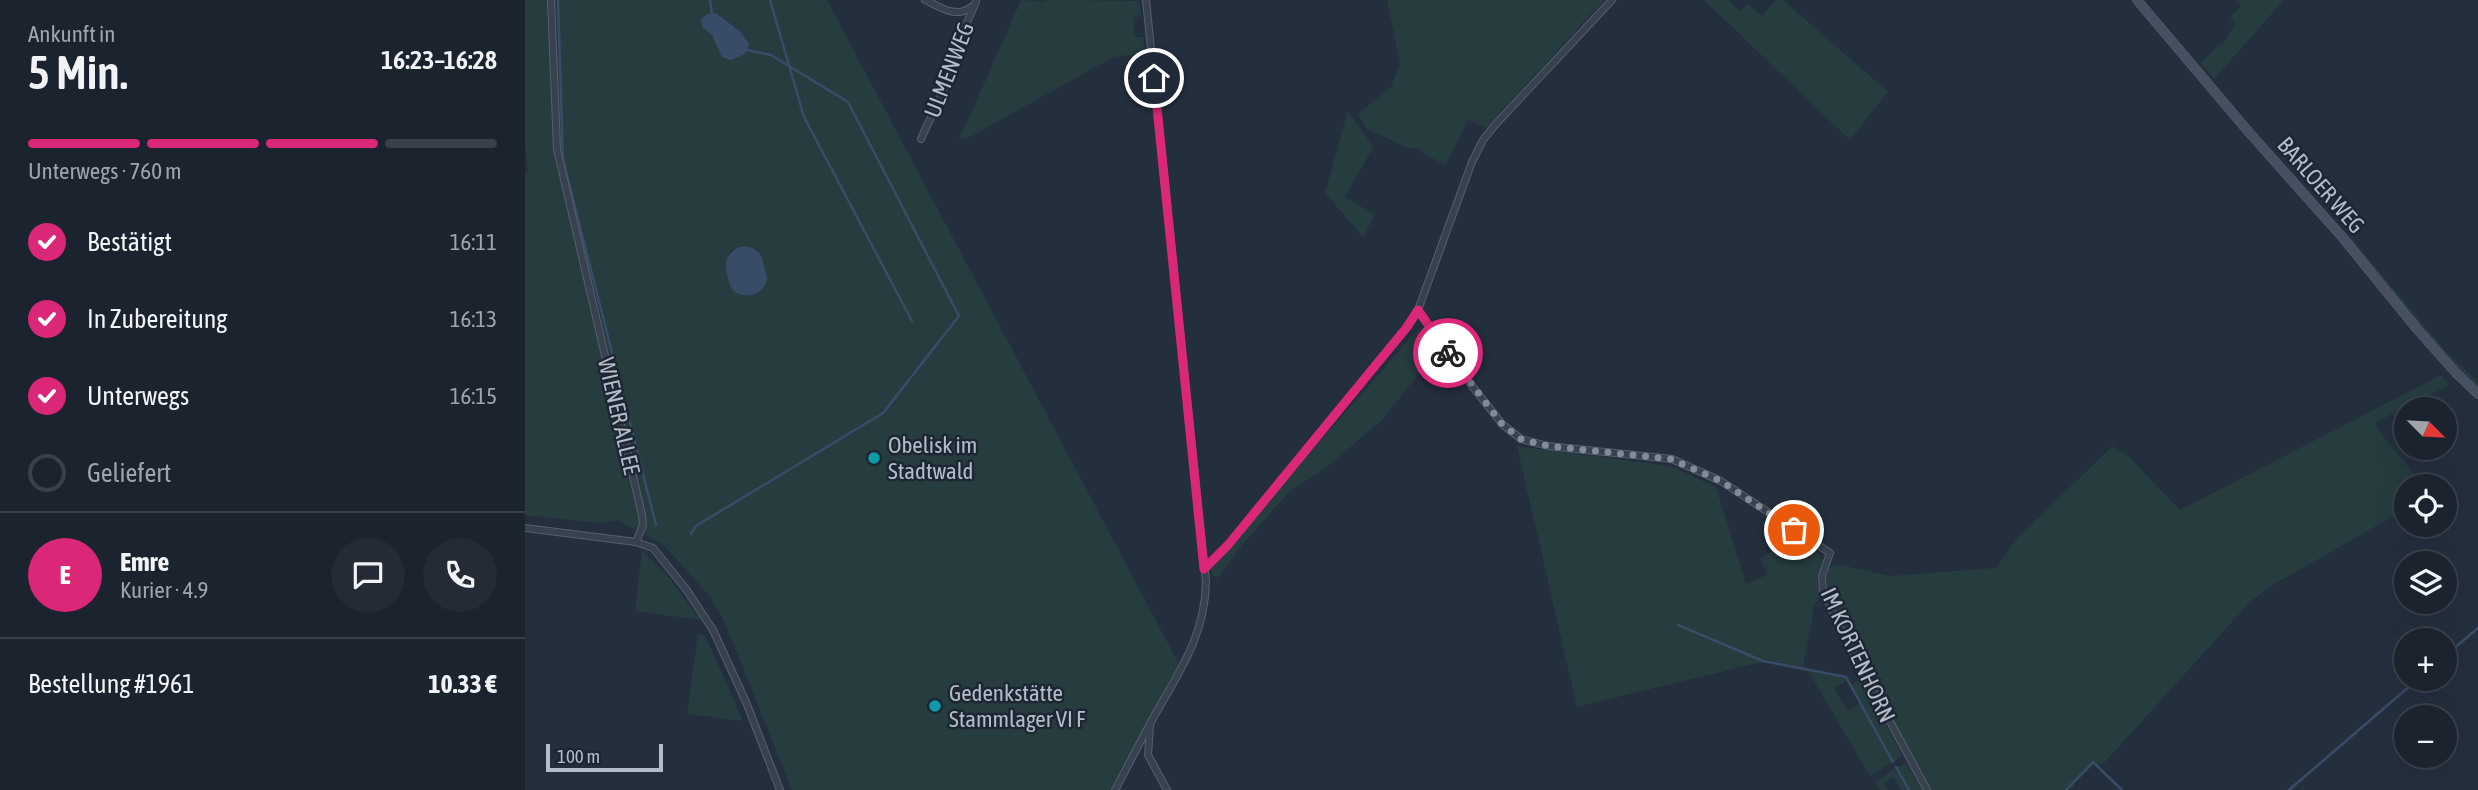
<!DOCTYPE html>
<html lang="de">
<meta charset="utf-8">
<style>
body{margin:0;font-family:"Asap Condensed",sans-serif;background:#242b36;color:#f1f3f6;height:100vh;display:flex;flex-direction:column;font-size:26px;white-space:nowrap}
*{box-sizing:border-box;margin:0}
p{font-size:23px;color:#a0a4aa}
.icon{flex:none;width:38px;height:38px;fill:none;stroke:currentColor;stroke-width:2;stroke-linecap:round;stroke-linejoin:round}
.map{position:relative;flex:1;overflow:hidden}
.panel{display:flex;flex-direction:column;background:#1b232e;width:525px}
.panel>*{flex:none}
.needle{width:46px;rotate:114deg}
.buttons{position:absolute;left:1869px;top:397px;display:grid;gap:14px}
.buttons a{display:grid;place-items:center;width:63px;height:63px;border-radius:50%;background:#1b232e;box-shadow:0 7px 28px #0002,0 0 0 2px #39404a;font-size:35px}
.scale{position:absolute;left:21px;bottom:18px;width:117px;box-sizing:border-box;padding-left:7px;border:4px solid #b4bcc9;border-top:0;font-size:19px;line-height:24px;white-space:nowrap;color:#b4bcc9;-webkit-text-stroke:5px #1d2633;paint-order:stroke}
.pin{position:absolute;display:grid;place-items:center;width:60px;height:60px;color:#fff;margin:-30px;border:4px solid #fff;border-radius:50%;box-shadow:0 2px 7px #0007}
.courier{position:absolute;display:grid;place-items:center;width:70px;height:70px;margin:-35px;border:5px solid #db2777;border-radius:50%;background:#fff;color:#222;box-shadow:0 2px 9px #0007}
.head em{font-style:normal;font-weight:600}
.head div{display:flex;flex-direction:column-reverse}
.head{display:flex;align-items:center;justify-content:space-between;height:119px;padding:0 28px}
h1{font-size:46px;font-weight:600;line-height:52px}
.bar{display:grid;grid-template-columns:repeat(4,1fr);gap:10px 7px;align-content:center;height:84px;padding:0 28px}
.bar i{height:9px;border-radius:5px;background:#39404a}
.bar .active{background:#db2777}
.bar p{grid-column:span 4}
.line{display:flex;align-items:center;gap:18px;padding:0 28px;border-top:2px solid #39404a}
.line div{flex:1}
.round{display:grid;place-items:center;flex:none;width:74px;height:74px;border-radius:37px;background:#242b36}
ol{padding:0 28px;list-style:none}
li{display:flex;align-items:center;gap:21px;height:77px}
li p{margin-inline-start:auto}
li .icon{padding:7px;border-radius:50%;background:#db2777;color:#fff;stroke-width:4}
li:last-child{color:#a0a4aa}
li i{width:38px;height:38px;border:4px solid #39404a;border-radius:50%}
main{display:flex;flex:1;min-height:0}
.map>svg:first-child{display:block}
</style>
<main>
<section class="panel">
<div class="head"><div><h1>5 Min.</h1><p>Ankunft in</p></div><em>16:23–16:28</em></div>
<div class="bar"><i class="active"></i><i class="active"></i><i class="active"></i><i></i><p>Unterwegs · 760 m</p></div>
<ol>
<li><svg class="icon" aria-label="check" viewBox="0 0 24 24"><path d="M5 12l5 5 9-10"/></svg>Bestätigt<p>16:11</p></li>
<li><svg class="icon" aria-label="check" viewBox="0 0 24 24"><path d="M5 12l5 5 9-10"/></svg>In Zubereitung<p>16:13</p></li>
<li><svg class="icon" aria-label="check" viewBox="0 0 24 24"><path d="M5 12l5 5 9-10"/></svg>Unterwegs<p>16:15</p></li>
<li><i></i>Geliefert</li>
</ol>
<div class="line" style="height:126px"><b class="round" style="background:#db2777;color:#fff">E</b><div><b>Emre</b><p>Kurier · 4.9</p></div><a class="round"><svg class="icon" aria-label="chat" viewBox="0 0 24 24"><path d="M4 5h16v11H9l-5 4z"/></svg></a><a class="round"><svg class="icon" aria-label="phone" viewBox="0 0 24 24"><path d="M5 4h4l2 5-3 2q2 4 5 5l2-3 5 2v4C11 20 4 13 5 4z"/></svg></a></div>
<div class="line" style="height:91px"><div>Bestellung #1961</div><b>10.33 €</b></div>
</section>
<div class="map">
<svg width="1953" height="790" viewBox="0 0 1953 790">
<rect width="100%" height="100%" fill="#242f3e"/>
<g fill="#263c3f" fill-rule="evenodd">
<path d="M0,0H302L654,664L585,790H267L202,627L186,598L140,546L93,520L73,523L0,515V174L3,173L0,144ZM191,13L216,32L224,44L197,57L187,35ZM219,246L232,250L219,296L208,290L203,255L207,250Z"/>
<polygon points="496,0 520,2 521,0 614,1 616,16 608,17 610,37 618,37 620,53 589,57 443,138 434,140"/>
<polygon points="862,0 1079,0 961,128 943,120 921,165 900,155 894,149 880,147 842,129 833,114 866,87 875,63"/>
<polygon points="1179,0 1203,0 1215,11 1223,4 1237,16 1251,0 1258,0 1363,92 1325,140"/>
<polygon points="1709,0 1759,0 1689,79 1676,63 1694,45 1697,45 1711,23 1705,17 1716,6"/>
<polygon points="823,111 848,147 820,197 850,215 838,237 800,193"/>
<polygon points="1826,238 1922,353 1953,382 1953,389 1926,362 1825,244"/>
<polygon points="895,327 912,351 858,419 803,466 765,491 717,545 693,578 687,575 686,566"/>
<polygon points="1916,375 1924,385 1850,423 1861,440 1900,486 1881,486 1881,509 1743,588 1724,603 1579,763 1568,765 1544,790 1407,790 1337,663 1302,587 1301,578 1305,567 1312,564 1365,576 1471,568 1494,536 1588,446 1604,457 1655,510"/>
<polygon points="992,446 1145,466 1191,487 1221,584 1243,574 1235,559 1258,544 1247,524 1293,553 1297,561 1292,581 1297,597 1290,603 1278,667 1237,659 1237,662 1052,707"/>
<polygon points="117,550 145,579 175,620 110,611"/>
<polygon points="173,634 180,635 218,721 162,714"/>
<polygon points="1284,672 1320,678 1322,680 1309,688 1322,711 1335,704 1325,685 1336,679 1377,754 1374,758 1345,776"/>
<polygon points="1382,764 1397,790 1376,790 1368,777 1358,783 1363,790 1356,790 1350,783 1372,767"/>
</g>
<g fill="#394c67">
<polygon points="191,13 216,32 224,44 220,54 206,60 197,57 187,35 177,27 176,19 183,14"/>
<path d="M219,246C230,247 236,252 238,262C239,267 242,274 242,279C240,295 218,301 208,290C204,285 203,279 202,274C198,259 205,249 219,246Z"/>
</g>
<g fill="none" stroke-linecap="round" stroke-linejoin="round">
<g stroke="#394c67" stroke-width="2.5">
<polyline points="33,0 38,160 131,525"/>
<polyline points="185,0 187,14"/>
<polyline points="245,0 279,117 387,321"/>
<polyline points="166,534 171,526 358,413 434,316 323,102 246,55 222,50"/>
<polyline points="1153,625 1238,661 1321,677 1368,762"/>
<polyline points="1920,656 1953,628"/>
<polyline points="1371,767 1384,790"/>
<polyline points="1541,790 1568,762 1597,790"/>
<polyline points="1764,790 1893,679"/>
</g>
<defs>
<g id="street">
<polyline points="26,0 32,149 117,515 118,525 111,542"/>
<path d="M400,0C415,7 432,19 446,7"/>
<polyline points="396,139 423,79 424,64 451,2"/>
<polyline points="893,310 937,373 977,424 996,439 1023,446 1147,459 1196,481 1305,553 1297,576 1298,592 1327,651 1402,790"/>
<polyline points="0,528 111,542 128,548 161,589 188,630 221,702 255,790"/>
<polyline points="679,569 703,545 882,327 893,310 947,162 958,140 970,125 1087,0"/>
<polyline points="625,726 623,755 642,790"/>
<path d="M590,790C604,764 617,738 631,713C656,669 680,634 681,582L621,0"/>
</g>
<polyline id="secondary" points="1612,0 1722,130 1818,238 1892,329 1931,373 1953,394"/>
</defs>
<use href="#street" stroke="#565f6c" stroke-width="8"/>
<use href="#secondary" stroke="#565f6c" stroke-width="10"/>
<use href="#street" stroke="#38414e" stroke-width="6"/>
<use href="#secondary" stroke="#465061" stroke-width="9"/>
</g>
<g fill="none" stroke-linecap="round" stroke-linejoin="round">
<polyline stroke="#828b98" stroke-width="7" stroke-dasharray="0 12.6" points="923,353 977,424 996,439 1023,446 1146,459 1196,481 1269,530"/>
<polyline stroke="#db2777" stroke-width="9" points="629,78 679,569 703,545 882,327 893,310 923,353"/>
</g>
<g fill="#0f9aa8" stroke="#1d2633" stroke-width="2.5">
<circle cx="349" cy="458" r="7"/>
<circle cx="410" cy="706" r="7"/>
</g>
<g text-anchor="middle" stroke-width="5" stroke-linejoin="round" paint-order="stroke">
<g font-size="23" fill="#b4bcc9" stroke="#1d2633">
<text transform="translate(424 70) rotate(-69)" y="8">ULMENWEG</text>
<text transform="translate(1796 185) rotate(49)" y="8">BARLOER WEG</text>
<text transform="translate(94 416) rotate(77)" y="8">WIENER ALLEE</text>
<text transform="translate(1333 655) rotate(65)" y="8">IM KORTENHORN</text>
</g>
<g font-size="23" fill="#b4bcc9" stroke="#1d2633" text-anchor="start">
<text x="363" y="453">Obelisk im<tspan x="363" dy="26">Stadtwald</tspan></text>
<text x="424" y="701">Gedenkstätte<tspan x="424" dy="26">Stammlager VI F</tspan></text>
</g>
</g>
</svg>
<div class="buttons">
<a><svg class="needle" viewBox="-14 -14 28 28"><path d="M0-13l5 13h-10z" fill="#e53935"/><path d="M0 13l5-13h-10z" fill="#a0a4aa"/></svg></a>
<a><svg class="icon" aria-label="locate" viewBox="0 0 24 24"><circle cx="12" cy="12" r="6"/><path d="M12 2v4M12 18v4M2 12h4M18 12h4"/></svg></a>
<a><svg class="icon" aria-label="layers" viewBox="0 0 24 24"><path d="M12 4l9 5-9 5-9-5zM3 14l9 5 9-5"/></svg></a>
<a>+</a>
<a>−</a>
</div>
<div class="scale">100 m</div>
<div class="pin" style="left:1269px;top:530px;background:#ea580c"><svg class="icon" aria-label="bag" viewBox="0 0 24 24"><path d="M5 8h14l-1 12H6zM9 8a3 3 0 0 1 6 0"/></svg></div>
<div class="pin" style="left:629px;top:78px;background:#1f2937"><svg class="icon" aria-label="home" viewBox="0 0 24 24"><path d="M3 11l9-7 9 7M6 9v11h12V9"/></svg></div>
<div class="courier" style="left:923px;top:353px"><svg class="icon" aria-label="bike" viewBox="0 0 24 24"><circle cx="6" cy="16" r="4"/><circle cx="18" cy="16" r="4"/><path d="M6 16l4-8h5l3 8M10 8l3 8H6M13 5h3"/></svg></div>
</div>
</main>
